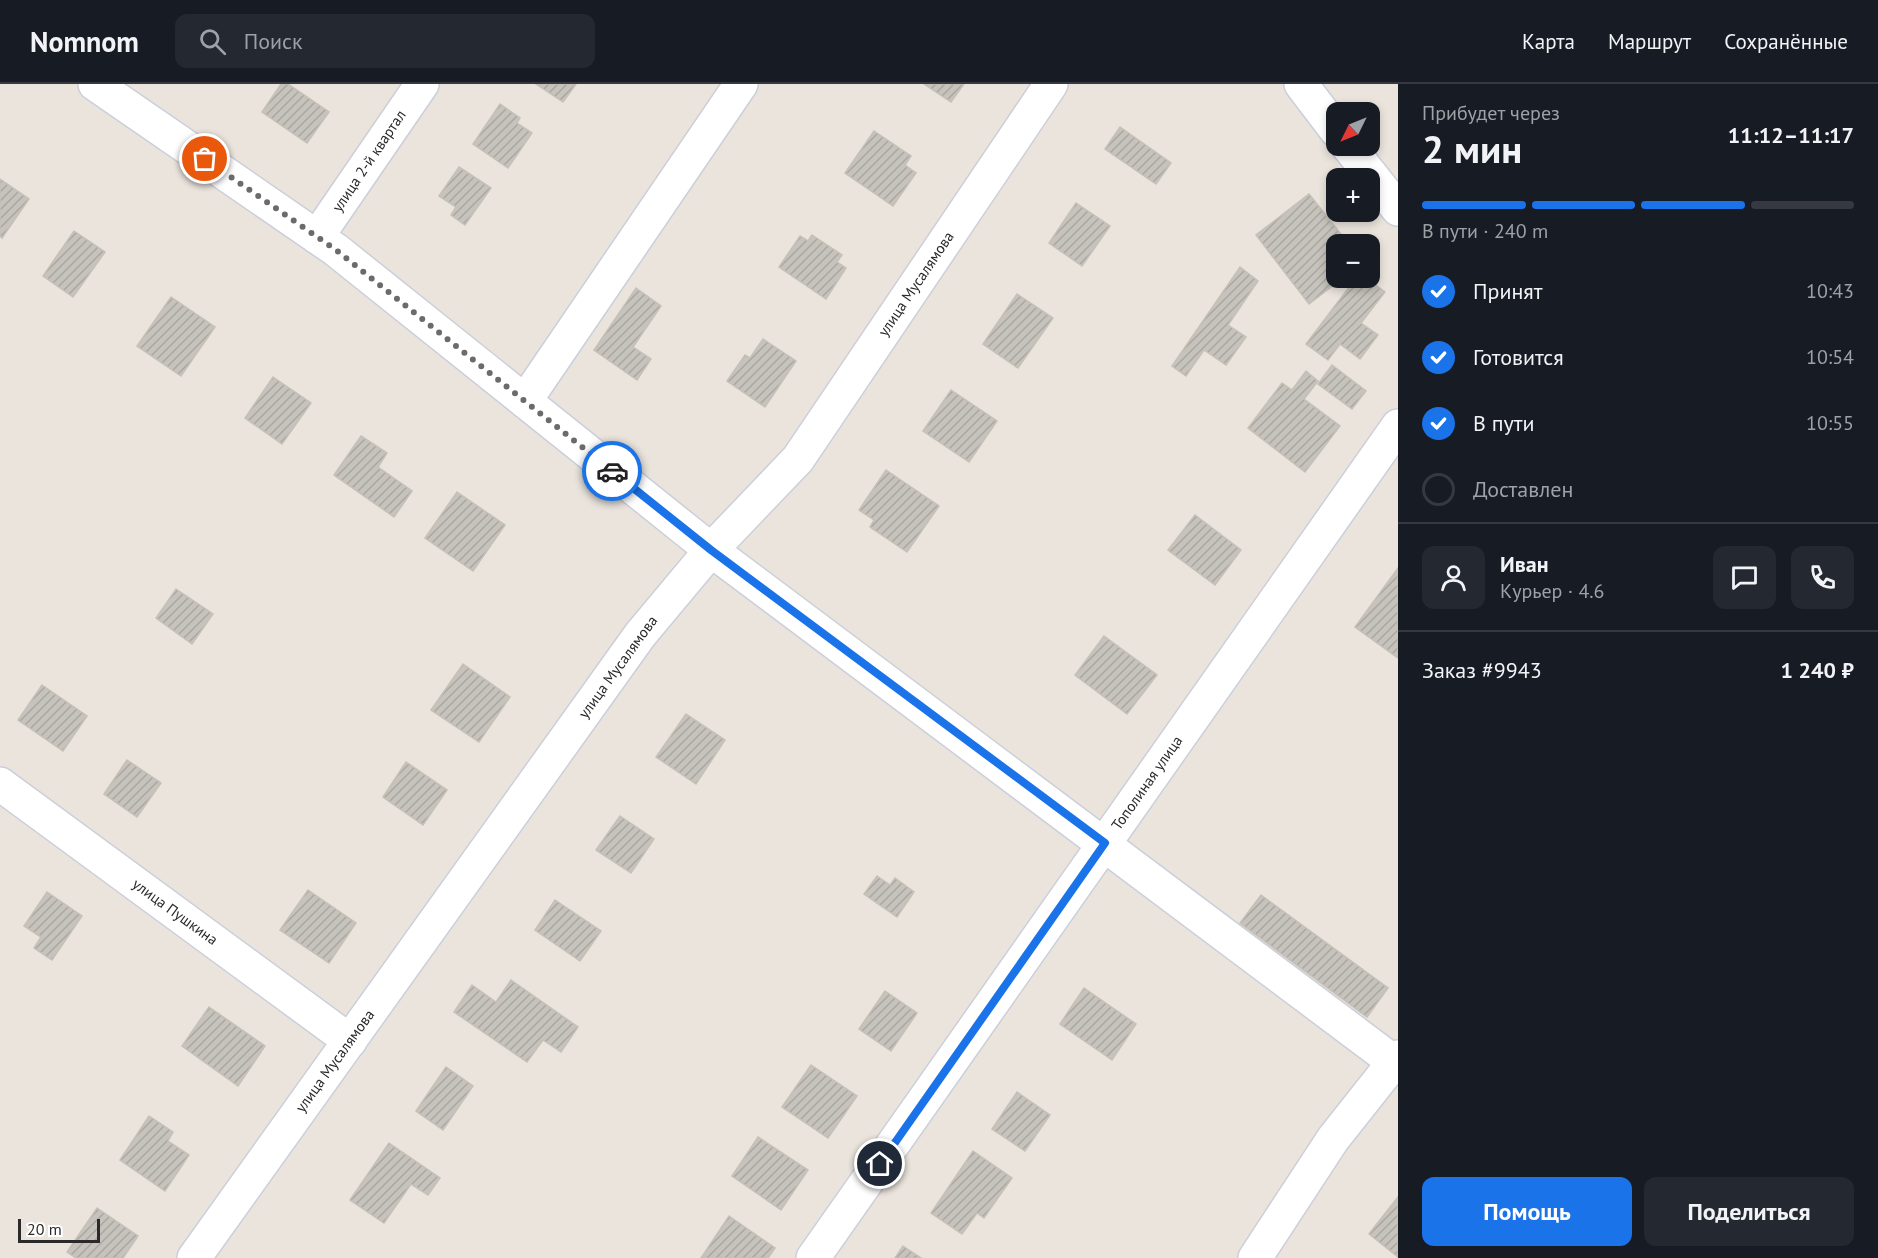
<!DOCTYPE html>
<html lang="ru">
<meta charset="utf-8">
<style>
body{margin:0;font-family:"PT Sans",sans-serif;background:#242831;color:#f1f3f6;height:100vh;display:flex;flex-direction:column;font-size:22px;white-space:nowrap}
*{box-sizing:border-box;margin:0}
p{font-size:20px;color:#9ea1a6}
.icon{flex:none;width:33px;height:33px;fill:none;stroke:currentColor;stroke-width:2;stroke-linecap:round;stroke-linejoin:round}
.map{position:relative;flex:1;overflow:hidden}
.side{display:flex;flex-direction:column;background:#171b24;width:480px}
.side>*{flex:none}
.needle{width:39px;rotate:227deg}
.controls{position:absolute;left:1326px;top:18px;display:grid;gap:12px}
.controls a{display:grid;place-items:center;width:54px;height:54px;border-radius:12px;background:#171b24;box-shadow:0 3px 9px #0003;font-size:30px}
.scale{position:absolute;left:18px;bottom:15px;width:82px;box-sizing:border-box;padding-left:6px;border:3px solid #2a2a2a;border-top:0;font-size:16px;line-height:21px;white-space:nowrap;color:#2a2a2a;-webkit-text-stroke:4px #fff;paint-order:stroke}
.pin{position:absolute;display:grid;place-items:center;width:51px;height:51px;color:#fff;margin:-26px;border:3px solid #fff;border-radius:50%;box-shadow:0 2px 6px #0007}
.courier{position:absolute;display:grid;place-items:center;width:60px;height:60px;margin:-30px;border:4px solid #1a73e8;border-radius:50%;background:#fff;color:#222;box-shadow:0 2px 8px #0007}
.head em{font-style:normal;font-weight:700}
.head div{display:flex;flex-direction:column-reverse}
.head{display:flex;align-items:center;justify-content:space-between;height:102px;padding:0 24px}
h1{font-size:39px;font-weight:700;line-height:45px}
.bar{display:grid;grid-template-columns:repeat(4,1fr);gap:9px 6px;align-content:center;height:72px;padding:0 24px}
.bar i{height:8px;border-radius:4px;background:#363941}
.bar .selected{background:#1a73e8}
.bar p{grid-column:span 4}
.line{display:flex;align-items:center;gap:15px;padding:0 24px;border-top:2px solid #363941}
.line div{flex:1}
.round{display:grid;place-items:center;flex:none;width:63px;height:63px;border-radius:12px;background:#242831}
ol{padding:0 24px;list-style:none}
li{display:flex;align-items:center;gap:18px;height:66px}
li p{margin-inline-start:auto}
li .icon{padding:6px;border-radius:50%;background:#1a73e8;color:#fff;stroke-width:4}
li:last-child{color:#9ea1a6}
li i{width:33px;height:33px;border:3px solid #363941;border-radius:50%}
.cta{display:flex;gap:12px;margin-top:auto;padding:12px 24px}
.cta a{flex:1;height:69px;border-radius:12px;background:#1a73e8;color:#fff;font-size:24px;font-weight:700;line-height:69px;text-align:center}
.cta a+a{background:#242831;color:#f1f3f6}
header{display:flex;align-items:center;gap:36px;box-sizing:border-box;height:84px;padding:0 30px;background:#171b24;border-bottom:2px solid #363941}
header strong{font-size:28px}
nav{display:flex;gap:33px;margin-inline-start:auto;font-size:21px}
.search{width:420px;height:54px;background:#242831;display:flex;align-items:center;gap:15px;box-sizing:border-box;padding:0 21px;border-radius:12px;color:#9ea1a6;font-size:22px}
main{display:flex;flex:1;min-height:0}
.map>svg:first-child{display:block}
</style>
<header>
<strong>Nomnom</strong>
<div class="search"><svg class="icon" aria-label="search" viewBox="0 0 24 24"><circle cx="10" cy="10" r="6"/><path d="M15 15l6 6"/></svg>Поиск</div>
<nav><a>Карта</a><a>Маршрут</a><a>Сохранённые</a></nav>
</header>
<main>
<div class="map">
<svg width="1398" height="1174" viewBox="0 0 1398 1174">
<defs>
<pattern id="building-hatch" width="6" height="6" patternUnits="userSpaceOnUse" patternTransform="scale(1.5)"><rect width="6" height="6" fill="#c6c2bc"/><path d="M-1 1l2-2M0 6l6-6M5 7l2-2" fill="none" stroke="#aaa7a2"/></pattern>
</defs>
<rect width="100%" height="100%" fill="#eae4dd"/>
<g fill="url(#building-hatch)" stroke="#c6c0b7" stroke-width="1.5">
<polygon points="281,0 288,0 329,28 307,59 262,28"/>
<polygon points="536,0 576,0 563,18"/>
<polygon points="924,0 964,0 951,18"/>
<polygon points="500,20 520,34 517,39 532,49 508,84 473,60"/>
<polygon points="1120,43 1171,79 1156,100 1105,65"/>
<polygon points="874,47 911,72 905,81 916,89 893,122 845,89"/>
<polygon points="459,83 491,104 465,141 451,131 456,123 439,112"/>
<polygon points="0,95 29,115 2,154 0,152"/>
<polygon points="1309,110 1349,160 1336,160 1336,194 1343,194 1309,220 1256,151"/>
<polygon points="1076,119 1110,142 1082,182 1049,159"/>
<polygon points="74,147 105,168 73,213 43,192"/>
<polygon points="812,151 842,171 837,178 846,184 826,215 779,183 800,152 808,157"/>
<polygon points="1240,183 1258,197 1228,241 1246,253 1226,281 1204,266 1186,292 1172,282"/>
<polygon points="1356,194 1366,194 1385,208 1361,239 1378,251 1360,275 1340,260 1328,276 1306,260"/>
<polygon points="636,204 661,222 633,263 651,275 637,296 594,266"/>
<polygon points="1017,210 1053,234 1018,284 983,260"/>
<polygon points="171,213 215,243 181,292 137,262"/>
<polygon points="763,255 796,277 765,323 727,297 745,271 750,274"/>
<polygon points="1332,281 1366,307 1352,325 1318,300"/>
<polygon points="1306,287 1318,297 1304,315 1340,342 1305,388 1248,344 1282,299 1292,306"/>
<polygon points="273,293 311,319 282,360 245,334"/>
<polygon points="951,306 997,337 969,378 923,347"/>
<polygon points="361,352 387,369 378,383 412,407 394,433 334,391"/>
<polygon points="886,386 939,422 907,468 870,443 874,436 859,426"/>
<polygon points="457,408 505,441 473,487 425,454"/>
<polygon points="1195,431 1241,466 1215,501 1168,466"/>
<polygon points="1398,484 1398,574 1355,543"/>
<polygon points="176,505 213,530 192,560 156,534"/>
<polygon points="1104,552 1157,591 1127,630 1075,591"/>
<polygon points="463,580 510,613 479,658 431,626"/>
<polygon points="42,601 87,632 63,667 18,636"/>
<polygon points="686,630 725,656 696,700 656,673"/>
<polygon points="127,676 161,699 137,733 104,710"/>
<polygon points="406,678 447,706 423,741 383,713"/>
<polygon points="620,732 654,755 631,789 596,766"/>
<polygon points="877,792 890,801 895,794 914,808 897,833 864,810"/>
<polygon points="308,806 356,839 329,879 280,846"/>
<polygon points="47,808 82,832 52,876 34,864 41,853 24,842"/>
<polygon points="1261,811 1388,904 1367,933 1240,839"/>
<polygon points="555,816 601,847 580,877 535,846"/>
<polygon points="511,896 578,943 561,968 543,956 527,978 454,928 472,901 496,918"/>
<polygon points="1084,904 1136,940 1112,976 1060,940"/>
<polygon points="885,907 917,929 891,967 859,945"/>
<polygon points="209,923 265,962 238,1002 182,962"/>
<polygon points="811,981 857,1012 828,1054 782,1023"/>
<polygon points="446,983 473,1002 443,1046 416,1027"/>
<polygon points="1017,1008 1050,1031 1025,1067 992,1045"/>
<polygon points="149,1032 173,1048 168,1057 189,1071 165,1107 120,1076"/>
<polygon points="758,1053 808,1086 781,1126 732,1092"/>
<polygon points="389,1059 440,1094 428,1111 411,1100 384,1139 350,1116"/>
<polygon points="973,1067 1012,1094 984,1134 977,1129 962,1150 931,1129"/>
<polygon points="1398,1113 1398,1173 1369,1150"/>
<polygon points="97,1124 138,1152 123,1174 76,1174 67,1168"/>
<polygon points="729,1132 775,1164 768,1174 701,1174"/>
<polygon points="903,1162 921,1174 895,1174"/>
</g>
<g fill="none" stroke-linecap="round" stroke-linejoin="round">
<defs>
<g id="minor">
<polyline points="95,0 336,166 711,466 1394,978 1398,973"/>
<polyline points="1301,0 1336,46"/>
<polyline points="1348,62 1398,125"/>
<polyline points="317,153 422,0"/>
<polyline points="525,317 741,0"/>
<polyline points="0,700 350,957"/>
<polyline points="194,1174 640,551 711,466 798,375 1051,0"/>
<polyline points="813,1174 1398,342"/>
<polyline points="1255,1174 1333,1055 1394,978"/>
</g>
</defs>
<use href="#minor" stroke="#cccfda" stroke-width="36"/>
<use href="#minor" stroke="#fff" stroke-width="33"/>
</g>
<g fill="none" stroke-linecap="round" stroke-linejoin="round">
<polyline stroke="#6d6b69" stroke-width="6" stroke-dasharray="0 10.8" points="205,75 336,166 612,387"/>
<polyline stroke="#1a73e8" stroke-width="8" points="612,387 711,466 1105,759 880,1080"/>
</g>
<g text-anchor="middle" stroke-width="4.5" stroke-linejoin="round" paint-order="stroke">
<g font-size="15" fill="#2a2a2a" stroke="#fff">
<text transform="translate(369 77) rotate(-56)" y="5">улица 2-й квартал</text>
<text transform="translate(916 200) rotate(-56)" y="5">улица Мусалямова</text>
<text transform="translate(618 583) rotate(-54)" y="5">улица Мусалямова</text>
<text transform="translate(1147 699) rotate(-55)" y="5">Тополиная улица</text>
<text transform="translate(175 828) rotate(36)" y="5">улица Пушкина</text>
<text transform="translate(335 977) rotate(-54)" y="5">улица Мусалямова</text>
</g>
</g>
</svg>
<div class="controls">
<a><svg class="needle" viewBox="-14 -14 28 28"><path d="M0-13l5 13h-10z" fill="#e53935"/><path d="M0 13l5-13h-10z" fill="#9ea1a6"/></svg></a>
<a>+</a>
<a>−</a>
</div>
<div class="scale">20 m</div>
<div class="pin" style="left:205px;top:75px;background:#ea580c"><svg class="icon" aria-label="bag" viewBox="0 0 24 24"><path d="M5 8h14l-1 12H6zM9 8a3 3 0 0 1 6 0"/></svg></div>
<div class="pin" style="left:880px;top:1080px;background:#1f2937"><svg class="icon" aria-label="home" viewBox="0 0 24 24"><path d="M3 11l9-7 9 7M6 9v11h12V9"/></svg></div>
<div class="courier" style="left:612px;top:387px"><svg class="icon" aria-label="car" viewBox="0 0 24 24"><path d="M5 17H2v-5l4-1 3-4h7l3 4 3 1v5h-3M9 17h6M6 11h13"/><circle cx="7" cy="17" r="2"/><circle cx="17" cy="17" r="2"/></svg></div>
</div>
<section class="side">
<div class="head"><div><h1>2 мин</h1><p>Прибудет через</p></div><em>11:12–11:17</em></div>
<div class="bar"><i class="selected"></i><i class="selected"></i><i class="selected"></i><i></i><p>В пути · 240 m</p></div>
<ol>
<li><svg class="icon" aria-label="check" viewBox="0 0 24 24"><path d="M5 12l5 5 9-10"/></svg>Принят<p>10:43</p></li>
<li><svg class="icon" aria-label="check" viewBox="0 0 24 24"><path d="M5 12l5 5 9-10"/></svg>Готовится<p>10:54</p></li>
<li><svg class="icon" aria-label="check" viewBox="0 0 24 24"><path d="M5 12l5 5 9-10"/></svg>В пути<p>10:55</p></li>
<li><i></i>Доставлен</li>
</ol>
<div class="line" style="height:108px"><a class="round"><svg class="icon" aria-label="person" viewBox="0 0 24 24"><circle cx="12" cy="8" r="4"/><path d="M4 21q1-7 8-7t8 7"/></svg></a><div><b>Иван</b><p>Курьер · 4.6</p></div><a class="round"><svg class="icon" aria-label="chat" viewBox="0 0 24 24"><path d="M4 5h16v11H9l-5 4z"/></svg></a><a class="round"><svg class="icon" aria-label="phone" viewBox="0 0 24 24"><path d="M5 4h4l2 5-3 2q2 4 5 5l2-3 5 2v4C11 20 4 13 5 4z"/></svg></a></div>
<div class="line" style="height:78px"><div>Заказ #9943</div><b>1 240 ₽</b></div>
<div class="cta"><a>Помощь</a><a>Поделиться</a></div>
</section>
</main>
